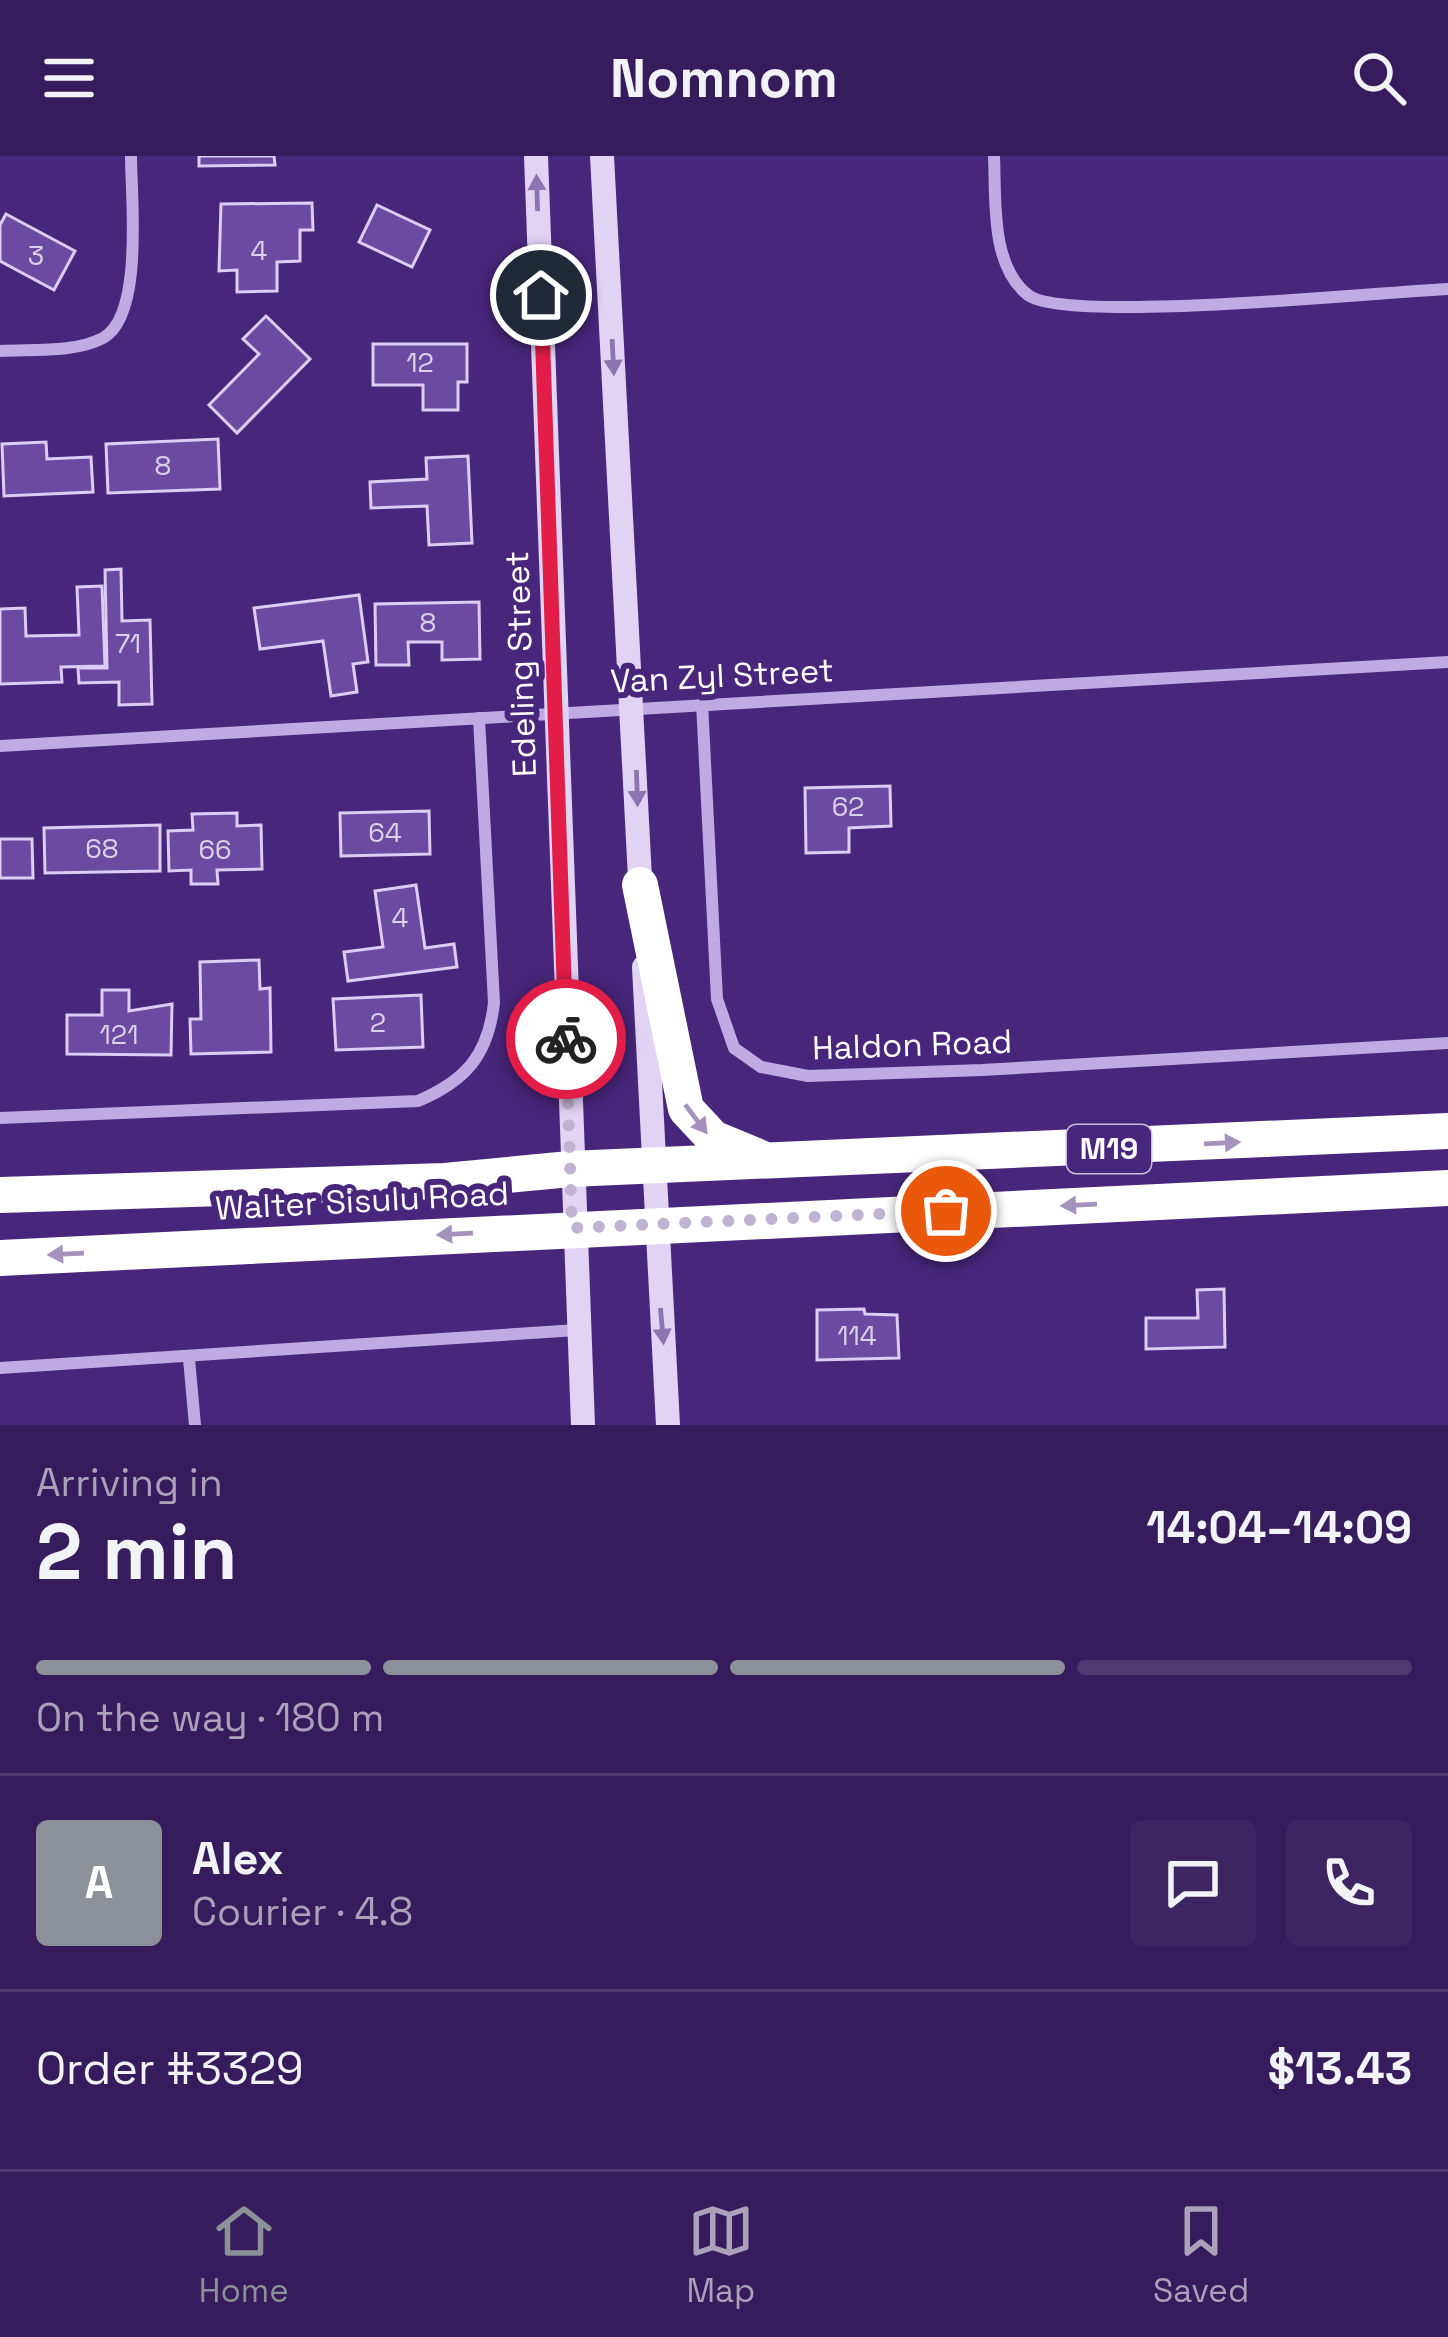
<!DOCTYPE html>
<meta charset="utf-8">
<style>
body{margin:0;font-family:"Space Grotesk",sans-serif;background:#3d2562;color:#f1f3f6;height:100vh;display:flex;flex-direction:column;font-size:45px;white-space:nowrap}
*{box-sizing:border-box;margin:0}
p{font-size:39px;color:#aaa1bb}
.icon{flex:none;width:66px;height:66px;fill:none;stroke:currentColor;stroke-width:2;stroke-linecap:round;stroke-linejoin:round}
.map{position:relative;height:1269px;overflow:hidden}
.sheet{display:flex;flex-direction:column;background:#361c5c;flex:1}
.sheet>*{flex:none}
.pin{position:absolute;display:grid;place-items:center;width:102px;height:102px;color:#fff;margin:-51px;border:6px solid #fff;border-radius:50%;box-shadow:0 3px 12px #0007}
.courier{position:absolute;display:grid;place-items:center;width:120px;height:120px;margin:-60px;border:9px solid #e11d48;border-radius:50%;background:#fff;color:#222;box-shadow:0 3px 15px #0007}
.headline em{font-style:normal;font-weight:700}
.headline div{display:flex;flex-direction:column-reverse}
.headline{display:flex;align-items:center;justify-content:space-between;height:204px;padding:0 36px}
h1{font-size:78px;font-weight:700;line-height:90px}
.bar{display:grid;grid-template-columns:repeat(4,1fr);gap:18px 12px;align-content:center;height:144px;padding:0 36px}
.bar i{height:15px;border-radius:9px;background:#503a72}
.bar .selected{background:#8c9099}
.bar p{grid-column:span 4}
.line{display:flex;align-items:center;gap:30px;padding:0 36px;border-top:3px solid #503a72}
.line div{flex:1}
.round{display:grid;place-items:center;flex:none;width:126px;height:126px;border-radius:12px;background:#3d2562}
header{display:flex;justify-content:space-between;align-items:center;height:156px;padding:0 36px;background:#361c5c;font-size:54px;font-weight:700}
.dock{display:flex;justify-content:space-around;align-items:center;height:168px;border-top:3px solid #503a72;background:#361c5c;font-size:33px;color:#aaa1bb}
.dock a{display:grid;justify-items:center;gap:6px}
.dock .selected{color:#8c9099}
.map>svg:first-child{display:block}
</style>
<header><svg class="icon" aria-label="menu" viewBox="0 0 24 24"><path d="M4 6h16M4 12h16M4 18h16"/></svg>Nomnom<svg class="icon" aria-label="search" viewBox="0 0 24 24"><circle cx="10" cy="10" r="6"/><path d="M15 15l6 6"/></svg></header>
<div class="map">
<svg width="1448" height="1269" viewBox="0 0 1448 1269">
<rect width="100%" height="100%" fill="#48267b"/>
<g fill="#6c4aa2" stroke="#dbcdf4" stroke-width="3">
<polygon points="199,0 274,0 275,9 199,10"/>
<polygon points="312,47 313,74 300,74 300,105 277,106 277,135 237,136 237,114 219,115 221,48"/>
<polygon points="377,49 430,74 412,111 359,86"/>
<polygon points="6,58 75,95 54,134 0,105 0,69"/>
<polygon points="266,160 310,203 237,277 209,249 259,198 243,183"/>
<polygon points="373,188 467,188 467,226 458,226 458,254 423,254 423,229 373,229"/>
<polygon points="218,283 220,333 108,337 106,288"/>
<polygon points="46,286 47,303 91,301 93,336 4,340 2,288"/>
<polygon points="468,300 472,387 429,389 427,350 371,352 370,326 427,323 426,302"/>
<polygon points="121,413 122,465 150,464 152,548 119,549 119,526 79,527 78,512 107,512 105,414"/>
<polygon points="102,430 105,510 61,511 62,526 0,528 0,453 25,452 26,480 79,479 77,431"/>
<polygon points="359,439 368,506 353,508 357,536 331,540 323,485 260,493 254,452"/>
<polygon points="479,446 480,503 442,504 442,486 408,486 409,509 376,509 375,448"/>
<polygon points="890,630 891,670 849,672 849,696 806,697 805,632"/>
<polygon points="429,655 430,698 341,700 340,657"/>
<polygon points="237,657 237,670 261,669 262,713 217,714 218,728 191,728 191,714 169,715 168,675 193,674 192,658"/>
<polygon points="160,669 160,715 45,717 44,672"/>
<polygon points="0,683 32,683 33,722 0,722"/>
<polygon points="416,729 425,792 454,788 457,811 348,825 344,796 383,791 375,735"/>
<polygon points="259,804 260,833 270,832 271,896 191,898 190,863 201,863 200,806"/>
<polygon points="102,834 129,834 129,855 172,848 171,899 67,898 67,859 102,859"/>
<polygon points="421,839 423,891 336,894 333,843"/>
<polygon points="1224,1133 1225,1191 1146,1193 1146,1162 1198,1162 1197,1134"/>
<polygon points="864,1153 865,1158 897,1159 899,1202 817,1204 817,1154"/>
</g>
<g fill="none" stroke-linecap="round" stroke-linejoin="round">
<g stroke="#c0aae4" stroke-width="12">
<path d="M994,0C996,43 990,109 1028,139C1065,168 1382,136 1448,133"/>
<path d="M0,195C32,193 75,197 103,182C144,160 131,41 131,0"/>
<polyline points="702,547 717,843 734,892 761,911 808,920 982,914 1448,887"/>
<polyline points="0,590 1448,506"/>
<path d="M0,962L418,945C465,925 488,900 494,847L479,562"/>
<polyline points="189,1203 195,1269"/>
<polyline points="0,1212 577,1174"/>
</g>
<g stroke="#e0d3f4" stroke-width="24">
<polyline points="536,0 583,1269"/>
<polyline points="602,0 641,741"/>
<polyline points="644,811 668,1269"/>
</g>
<g stroke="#fff" stroke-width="36">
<polyline points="640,729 686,953 713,982 761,1002"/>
<polyline points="0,1039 445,1025 570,1013 1448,975"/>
<polyline points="0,1102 1448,1032"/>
</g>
</g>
<defs><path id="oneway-solid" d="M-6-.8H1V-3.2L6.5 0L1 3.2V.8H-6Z" transform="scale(3)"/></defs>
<g fill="#8c74b1">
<use href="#oneway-solid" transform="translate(537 37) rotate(-92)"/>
<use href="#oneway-solid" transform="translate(613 201) rotate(87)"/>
<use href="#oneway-solid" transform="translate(637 632) rotate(88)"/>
<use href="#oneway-solid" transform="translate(662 1170) rotate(85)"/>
</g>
<g fill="#a492bd">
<use href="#oneway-solid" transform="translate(696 963) rotate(53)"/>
<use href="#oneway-solid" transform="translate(1222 987) rotate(-3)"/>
<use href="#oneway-solid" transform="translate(1079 1049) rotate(177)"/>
<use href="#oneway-solid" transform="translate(455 1078) rotate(177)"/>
<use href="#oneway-solid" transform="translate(66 1098) rotate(177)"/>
</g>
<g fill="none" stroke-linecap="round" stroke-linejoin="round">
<polyline stroke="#bfb3d1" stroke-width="12" stroke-dasharray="0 21.6" points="566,883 572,1072 946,1055"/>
<polyline stroke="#e11d48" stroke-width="15" points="541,139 566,883"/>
</g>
<g text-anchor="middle" stroke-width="12" stroke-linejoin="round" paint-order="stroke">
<g font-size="27" fill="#dad2e8">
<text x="259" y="104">4</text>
<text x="36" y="109">3</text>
<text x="420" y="216">12</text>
<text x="163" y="319">8</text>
<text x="428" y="476">8</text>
<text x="128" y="497">71</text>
<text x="848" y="660">62</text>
<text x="385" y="686">64</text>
<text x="102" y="702">68</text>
<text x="215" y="703">66</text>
<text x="400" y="771">4</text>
<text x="378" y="876">2</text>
<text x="119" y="888">121</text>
<text x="857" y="1189">114</text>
</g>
<rect fill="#48267b" stroke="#c8bed7" stroke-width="3" x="1067" y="969" width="84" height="48" rx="9"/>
<g font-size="30" font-weight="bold" fill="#fff">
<text x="1109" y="1003">M19</text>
</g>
<g font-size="33" fill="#fff" stroke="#48267b">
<text transform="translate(520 508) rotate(-92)" y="12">Edeling Street</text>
<text transform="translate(722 519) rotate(-3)" y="12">Van Zyl Street</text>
<text transform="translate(912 888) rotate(-2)" y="12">Haldon Road</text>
<text transform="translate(362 1044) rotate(-3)" y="12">Walter Sisulu Road</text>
</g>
</g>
</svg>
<div class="pin" style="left:946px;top:1055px;background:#ea580c"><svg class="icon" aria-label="bag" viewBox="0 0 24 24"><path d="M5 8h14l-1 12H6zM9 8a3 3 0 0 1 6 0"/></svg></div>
<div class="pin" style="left:541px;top:139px;background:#1f2937"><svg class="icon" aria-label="home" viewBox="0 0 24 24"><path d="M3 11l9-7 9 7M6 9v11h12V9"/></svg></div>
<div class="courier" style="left:566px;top:883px"><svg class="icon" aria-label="bike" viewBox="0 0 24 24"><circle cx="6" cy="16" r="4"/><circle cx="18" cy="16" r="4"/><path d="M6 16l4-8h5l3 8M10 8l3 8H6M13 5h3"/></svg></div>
</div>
<section class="sheet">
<div class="headline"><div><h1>2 min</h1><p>Arriving in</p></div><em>14:04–14:09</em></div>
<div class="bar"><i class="selected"></i><i class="selected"></i><i class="selected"></i><i></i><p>On the way · 180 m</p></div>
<div class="line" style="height:216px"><b class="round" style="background:#8c9099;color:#fff">A</b><div><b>Alex</b><p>Courier · 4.8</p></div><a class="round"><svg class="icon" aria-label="chat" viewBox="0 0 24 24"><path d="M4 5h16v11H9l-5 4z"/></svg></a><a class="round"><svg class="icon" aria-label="phone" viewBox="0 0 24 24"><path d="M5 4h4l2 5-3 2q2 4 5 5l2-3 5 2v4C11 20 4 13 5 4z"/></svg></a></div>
<div class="line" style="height:156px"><div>Order #3329</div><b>$13.43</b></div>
</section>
<nav class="dock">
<a class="selected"><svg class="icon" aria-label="home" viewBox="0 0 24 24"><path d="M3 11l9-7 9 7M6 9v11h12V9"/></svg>Home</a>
<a><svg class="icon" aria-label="map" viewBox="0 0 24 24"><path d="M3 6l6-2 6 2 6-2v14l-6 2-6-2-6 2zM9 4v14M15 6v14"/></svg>Map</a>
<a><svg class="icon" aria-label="saved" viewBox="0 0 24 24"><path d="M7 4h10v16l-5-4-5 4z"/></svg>Saved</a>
</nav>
